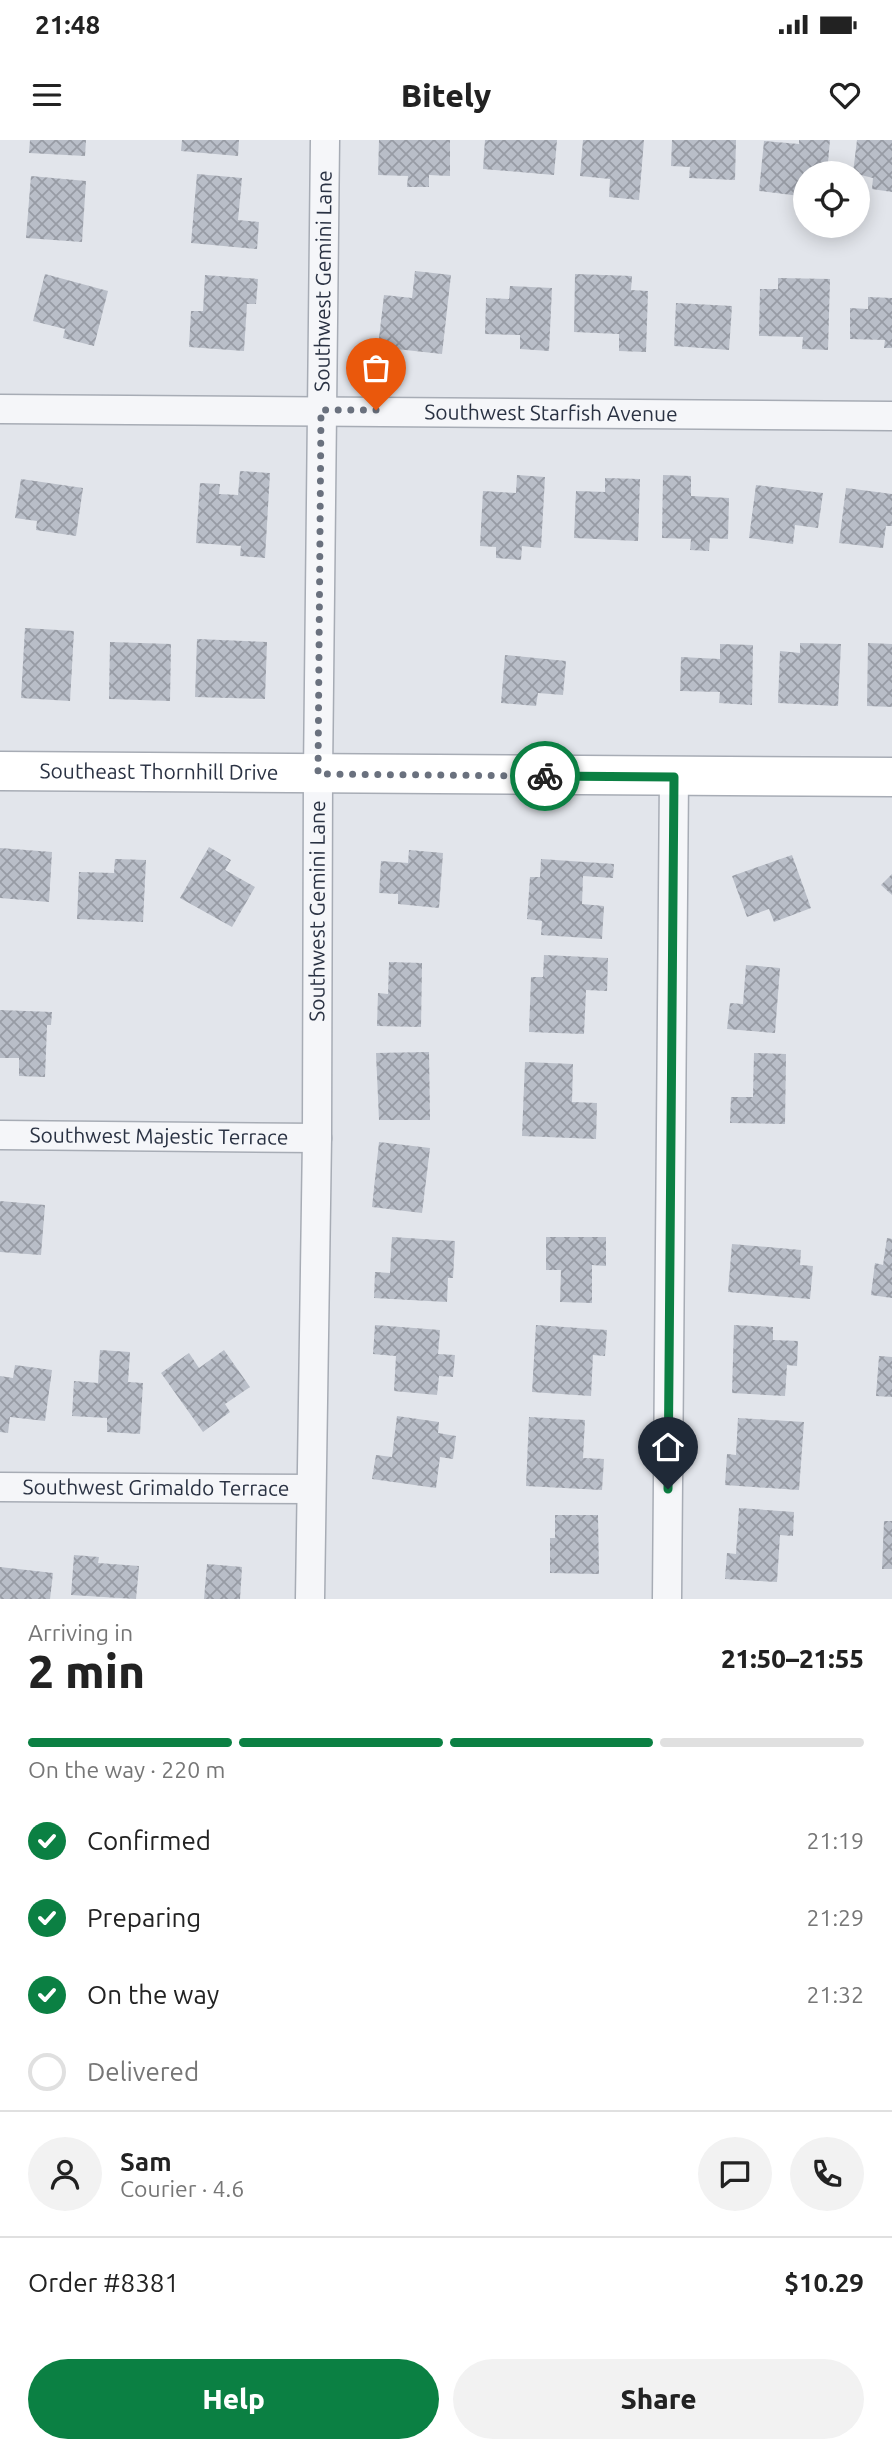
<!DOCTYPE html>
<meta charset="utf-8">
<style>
body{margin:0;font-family:Ubuntu,sans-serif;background:#f2f2f2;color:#222;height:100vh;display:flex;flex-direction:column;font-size:26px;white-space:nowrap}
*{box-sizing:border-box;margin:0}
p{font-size:23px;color:#767676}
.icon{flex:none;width:38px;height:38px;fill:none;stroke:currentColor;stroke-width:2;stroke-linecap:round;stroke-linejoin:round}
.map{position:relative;height:1459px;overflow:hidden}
.sheet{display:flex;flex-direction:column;background:#fff;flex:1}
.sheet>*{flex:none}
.buttons{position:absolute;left:793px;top:21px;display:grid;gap:14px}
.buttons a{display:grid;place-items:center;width:77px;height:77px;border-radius:50%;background:#fff;box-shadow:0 4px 18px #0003;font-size:35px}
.pin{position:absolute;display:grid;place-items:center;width:60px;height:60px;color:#fff;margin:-72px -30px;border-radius:50% 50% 50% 0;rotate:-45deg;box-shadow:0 0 7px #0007}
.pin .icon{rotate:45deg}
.courier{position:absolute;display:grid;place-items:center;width:70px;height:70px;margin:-35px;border:5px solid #0b8043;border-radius:50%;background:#fff;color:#222;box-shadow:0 2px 9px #0007}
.overview em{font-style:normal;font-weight:800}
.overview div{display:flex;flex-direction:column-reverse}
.overview{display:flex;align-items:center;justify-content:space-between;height:119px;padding:0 28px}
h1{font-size:46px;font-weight:800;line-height:52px}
.bar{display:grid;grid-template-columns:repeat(4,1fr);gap:10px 7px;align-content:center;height:84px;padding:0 28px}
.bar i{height:9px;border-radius:5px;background:#e0e0e0}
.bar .on{background:#0b8043}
.bar p{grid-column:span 4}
.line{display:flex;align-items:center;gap:18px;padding:0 28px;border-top:2px solid #e0e0e0}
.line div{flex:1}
.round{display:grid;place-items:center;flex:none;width:74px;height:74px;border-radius:37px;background:#f2f2f2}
ol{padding:0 28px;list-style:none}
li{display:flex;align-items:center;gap:21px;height:77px}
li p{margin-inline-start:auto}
li .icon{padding:7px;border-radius:50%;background:#0b8043;color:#fff;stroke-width:4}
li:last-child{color:#767676}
li i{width:38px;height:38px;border:4px solid #e0e0e0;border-radius:50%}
.primary-button{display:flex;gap:14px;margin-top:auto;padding:14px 28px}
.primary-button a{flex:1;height:80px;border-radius:42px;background:#0b8043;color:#fff;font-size:28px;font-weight:800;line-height:80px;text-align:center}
.primary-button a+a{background:#f2f2f2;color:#222}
.status{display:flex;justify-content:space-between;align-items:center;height:49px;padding:0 35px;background:#fff;direction:ltr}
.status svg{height:19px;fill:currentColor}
header{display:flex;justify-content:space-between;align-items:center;height:91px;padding:0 28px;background:#fff;font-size:32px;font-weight:800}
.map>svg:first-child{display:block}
</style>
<div class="status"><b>21:48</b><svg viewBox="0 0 49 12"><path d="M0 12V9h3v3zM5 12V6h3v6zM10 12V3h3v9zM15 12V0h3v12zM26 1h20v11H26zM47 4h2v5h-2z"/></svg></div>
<header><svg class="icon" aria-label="menu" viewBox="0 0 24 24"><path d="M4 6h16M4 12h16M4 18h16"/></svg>Bitely<svg class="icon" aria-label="heart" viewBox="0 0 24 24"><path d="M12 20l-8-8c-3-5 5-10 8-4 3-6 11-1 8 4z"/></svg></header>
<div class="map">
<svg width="892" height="1459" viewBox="0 0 892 1459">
<defs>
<pattern id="building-cross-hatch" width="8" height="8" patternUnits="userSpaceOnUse" patternTransform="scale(1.75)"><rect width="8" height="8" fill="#b9bec8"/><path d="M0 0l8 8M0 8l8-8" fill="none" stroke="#979ba4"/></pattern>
</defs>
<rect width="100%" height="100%" fill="#e2e5eb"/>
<g fill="url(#building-cross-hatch)">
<polygon points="30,0 86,0 85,16 29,13"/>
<polygon points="182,0 239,0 238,16 181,11"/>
<polygon points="379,0 450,0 450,36 429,35 429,47 407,47 408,36 378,35"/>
<polygon points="485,0 557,0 554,35 483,29"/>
<polygon points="583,0 644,0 639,60 609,57 610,39 580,36"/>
<polygon points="672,0 736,0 735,40 689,38 690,27 671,26"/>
<polygon points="799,0 830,0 827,33 805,33 805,45 801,45 800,56 759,51 764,1 799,4"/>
<polygon points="857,0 892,0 892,52 872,49 873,38 853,33"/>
<polygon points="197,34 242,38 238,80 259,82 257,109 191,103"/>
<polygon points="31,36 86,41 82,102 26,98"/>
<polygon points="415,131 451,135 442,214 378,207 384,155 412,158"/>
<polygon points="45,134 108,151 94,206 63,198 65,189 33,181"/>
<polygon points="575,134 632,136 631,150 648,151 646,212 619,211 619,194 574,192"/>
<polygon points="205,135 258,139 256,164 247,164 244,211 189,207 191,171 203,171"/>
<polygon points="778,138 830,139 828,210 802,209 803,197 759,196 760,149 778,149"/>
<polygon points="510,146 552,148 549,211 520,209 520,195 485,194 486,158 509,159"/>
<polygon points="868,157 892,158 892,208 884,208 885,200 850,199 850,168 868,169"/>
<polygon points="676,163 732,166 729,210 674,206"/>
<polygon points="240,331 270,333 265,418 240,416 241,406 196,403 200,343 220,344 219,354 238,355"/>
<polygon points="517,335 545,337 541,408 522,406 521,420 496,418 496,407 480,406 483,351 516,353"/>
<polygon points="663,335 691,336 691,356 729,358 728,399 710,398 709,411 690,410 691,399 662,398"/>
<polygon points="605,338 640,339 638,401 574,398 576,351 605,352"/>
<polygon points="21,339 83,348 76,396 36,390 37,381 15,378"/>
<polygon points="756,345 823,353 818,388 795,385 793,404 749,398"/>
<polygon points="846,348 892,354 892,386 886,386 883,408 839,403"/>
<polygon points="25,488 74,491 70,561 21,558"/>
<polygon points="197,499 267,502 265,559 195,557"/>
<polygon points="110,502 171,504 170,561 109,559"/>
<polygon points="800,503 841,504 838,566 778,563 780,511 800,513"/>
<polygon points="868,503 892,504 892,567 867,566"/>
<polygon points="720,504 753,505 752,565 719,563 720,552 680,551 681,517 720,519"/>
<polygon points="505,515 566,521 563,555 538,553 536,566 501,563"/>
<polygon points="209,707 231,720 225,730 255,747 232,787 180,758"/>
<polygon points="0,708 52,712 49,762 0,758"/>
<polygon points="409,710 443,713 439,768 398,764 398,754 379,753 381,721 408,723"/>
<polygon points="792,715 811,768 774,782 769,769 747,777 732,736"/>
<polygon points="115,719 146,720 143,782 77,779 79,732 114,733"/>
<polygon points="541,719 614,724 613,738 583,736 582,764 604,766 602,799 541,795 542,781 527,779 530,737 540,737"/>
<polygon points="892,734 892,755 881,745"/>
<polygon points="544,815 608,818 607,851 586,850 584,894 529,892 531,837 543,837"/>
<polygon points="389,822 422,823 421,887 377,886 378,853 388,854"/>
<polygon points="746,825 780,828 775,893 727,889 730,863 743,864"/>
<polygon points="0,870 52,872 51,885 47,885 45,937 19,936 19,918 0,918"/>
<polygon points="429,912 430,980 379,980 376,913"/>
<polygon points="754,913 786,914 785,984 730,983 731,957 753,957"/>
<polygon points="525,922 573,924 572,962 597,963 596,999 522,996"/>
<polygon points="379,1002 430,1008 422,1073 372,1067"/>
<polygon points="0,1061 45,1065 41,1115 0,1112"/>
<polygon points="392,1097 455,1101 453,1138 448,1138 447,1162 374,1158 375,1132 390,1133"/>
<polygon points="546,1097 606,1097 606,1126 592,1125 592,1163 560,1162 561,1130 546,1130"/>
<polygon points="887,1098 892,1099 892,1158 871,1155 875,1123 883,1125"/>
<polygon points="732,1104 801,1110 800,1125 813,1126 810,1159 728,1152"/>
<polygon points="375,1185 440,1190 438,1214 455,1215 453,1237 439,1236 437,1255 394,1251 396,1216 373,1214"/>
<polygon points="536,1185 607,1190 605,1216 593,1215 591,1256 532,1252"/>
<polygon points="734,1185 773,1187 773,1200 798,1201 797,1226 787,1225 785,1256 732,1253"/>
<polygon points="100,1210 130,1212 128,1242 143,1243 140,1294 107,1292 107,1278 72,1276 74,1241 98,1243"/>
<polygon points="224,1210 250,1247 225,1264 230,1272 203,1292 161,1233 189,1213 199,1228"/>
<polygon points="879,1216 892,1217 892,1257 876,1256"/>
<polygon points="15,1225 52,1230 45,1281 10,1277 8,1293 0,1292 0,1236 13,1238"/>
<polygon points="397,1276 439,1282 438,1293 456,1296 453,1319 440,1317 436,1348 372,1339 376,1315 392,1317"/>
<polygon points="529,1277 585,1280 583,1318 604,1319 602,1350 526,1346"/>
<polygon points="738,1278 804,1282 799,1350 725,1345 727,1314 736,1315"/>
<polygon points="739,1368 794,1372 793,1396 780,1395 777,1442 725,1439 727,1413 736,1414"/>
<polygon points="555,1375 598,1375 599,1434 550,1433 550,1398 555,1398"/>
<polygon points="884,1381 892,1381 892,1429 882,1429"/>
<polygon points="74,1415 99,1417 98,1423 139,1426 136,1459 71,1455"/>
<polygon points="207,1424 242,1427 240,1459 204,1459"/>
<polygon points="0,1427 53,1433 50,1459 0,1459"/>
</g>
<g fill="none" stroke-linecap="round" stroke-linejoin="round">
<defs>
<g id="street">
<path id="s1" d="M0,269L892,276"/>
<path id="s2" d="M0,995L317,998"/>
<path id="s3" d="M0,1347L310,1349"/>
<path id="s4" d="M310,1459L317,998L318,634L325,0"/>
<polyline points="667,1459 674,637"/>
</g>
<g id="secondary">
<path id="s5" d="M0,631L892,637"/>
</g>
</defs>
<use href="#street" stroke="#a7acb5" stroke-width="31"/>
<use href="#secondary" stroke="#a7acb5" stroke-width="41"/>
<use href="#street" stroke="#f5f6f9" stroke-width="28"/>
<use href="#secondary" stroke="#fff" stroke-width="38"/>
</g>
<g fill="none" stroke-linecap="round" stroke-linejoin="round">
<polyline stroke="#6a717e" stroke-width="7" stroke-dasharray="0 12.6" points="376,270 321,270 318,634 545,636"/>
<polyline stroke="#0b8043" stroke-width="9" points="545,636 674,637 668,1349"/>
</g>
<g text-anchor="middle" stroke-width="5" stroke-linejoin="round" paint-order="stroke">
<g font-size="21" fill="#2a3243" stroke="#f2f4f8">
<text dy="7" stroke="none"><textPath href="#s4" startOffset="1318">Southwest Gemini Lane</textPath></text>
<text dy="7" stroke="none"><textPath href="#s1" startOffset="551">Southwest Starfish Avenue</textPath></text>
<text dy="7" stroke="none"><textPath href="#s5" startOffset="159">Southeast Thornhill Drive</textPath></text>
<text dy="7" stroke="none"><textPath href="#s4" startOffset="688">Southwest Gemini Lane</textPath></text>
<text dy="7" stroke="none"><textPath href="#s2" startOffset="159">Southwest Majestic Terrace</textPath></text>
<text dy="7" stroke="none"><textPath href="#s3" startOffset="156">Southwest Grimaldo Terrace</textPath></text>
</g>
</g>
</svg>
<div class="buttons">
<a><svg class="icon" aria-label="locate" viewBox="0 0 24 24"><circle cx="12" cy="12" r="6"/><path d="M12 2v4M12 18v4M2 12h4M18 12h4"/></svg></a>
</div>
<div class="pin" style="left:376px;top:270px;background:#ea580c"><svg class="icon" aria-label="bag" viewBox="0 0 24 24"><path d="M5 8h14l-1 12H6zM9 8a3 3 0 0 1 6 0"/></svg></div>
<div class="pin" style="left:668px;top:1349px;background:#1f2937"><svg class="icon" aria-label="home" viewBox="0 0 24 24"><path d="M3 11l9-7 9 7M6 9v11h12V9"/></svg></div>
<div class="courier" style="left:545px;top:636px"><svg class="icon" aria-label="bike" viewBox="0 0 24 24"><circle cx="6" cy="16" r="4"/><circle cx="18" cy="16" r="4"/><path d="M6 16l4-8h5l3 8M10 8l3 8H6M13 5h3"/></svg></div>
</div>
<section class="sheet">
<div class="overview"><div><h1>2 min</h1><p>Arriving in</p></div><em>21:50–21:55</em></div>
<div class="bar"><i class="on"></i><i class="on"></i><i class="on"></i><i></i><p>On the way · 220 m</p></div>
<ol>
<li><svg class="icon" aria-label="check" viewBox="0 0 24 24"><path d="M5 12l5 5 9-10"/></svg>Confirmed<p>21:19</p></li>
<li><svg class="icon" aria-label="check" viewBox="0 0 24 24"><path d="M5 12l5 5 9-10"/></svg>Preparing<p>21:29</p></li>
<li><svg class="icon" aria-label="check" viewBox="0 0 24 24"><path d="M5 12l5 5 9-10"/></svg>On the way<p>21:32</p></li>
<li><i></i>Delivered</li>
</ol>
<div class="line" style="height:126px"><a class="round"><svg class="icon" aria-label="person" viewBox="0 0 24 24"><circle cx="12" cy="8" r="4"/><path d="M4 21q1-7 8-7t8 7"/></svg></a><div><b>Sam</b><p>Courier · 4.6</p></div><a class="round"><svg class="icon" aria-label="chat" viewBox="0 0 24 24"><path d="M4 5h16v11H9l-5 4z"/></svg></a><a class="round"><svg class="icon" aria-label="phone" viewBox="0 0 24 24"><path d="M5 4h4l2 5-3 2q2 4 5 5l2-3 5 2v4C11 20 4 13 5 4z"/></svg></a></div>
<div class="line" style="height:91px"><div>Order #8381</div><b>$10.29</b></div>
<div class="primary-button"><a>Help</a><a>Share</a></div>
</section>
